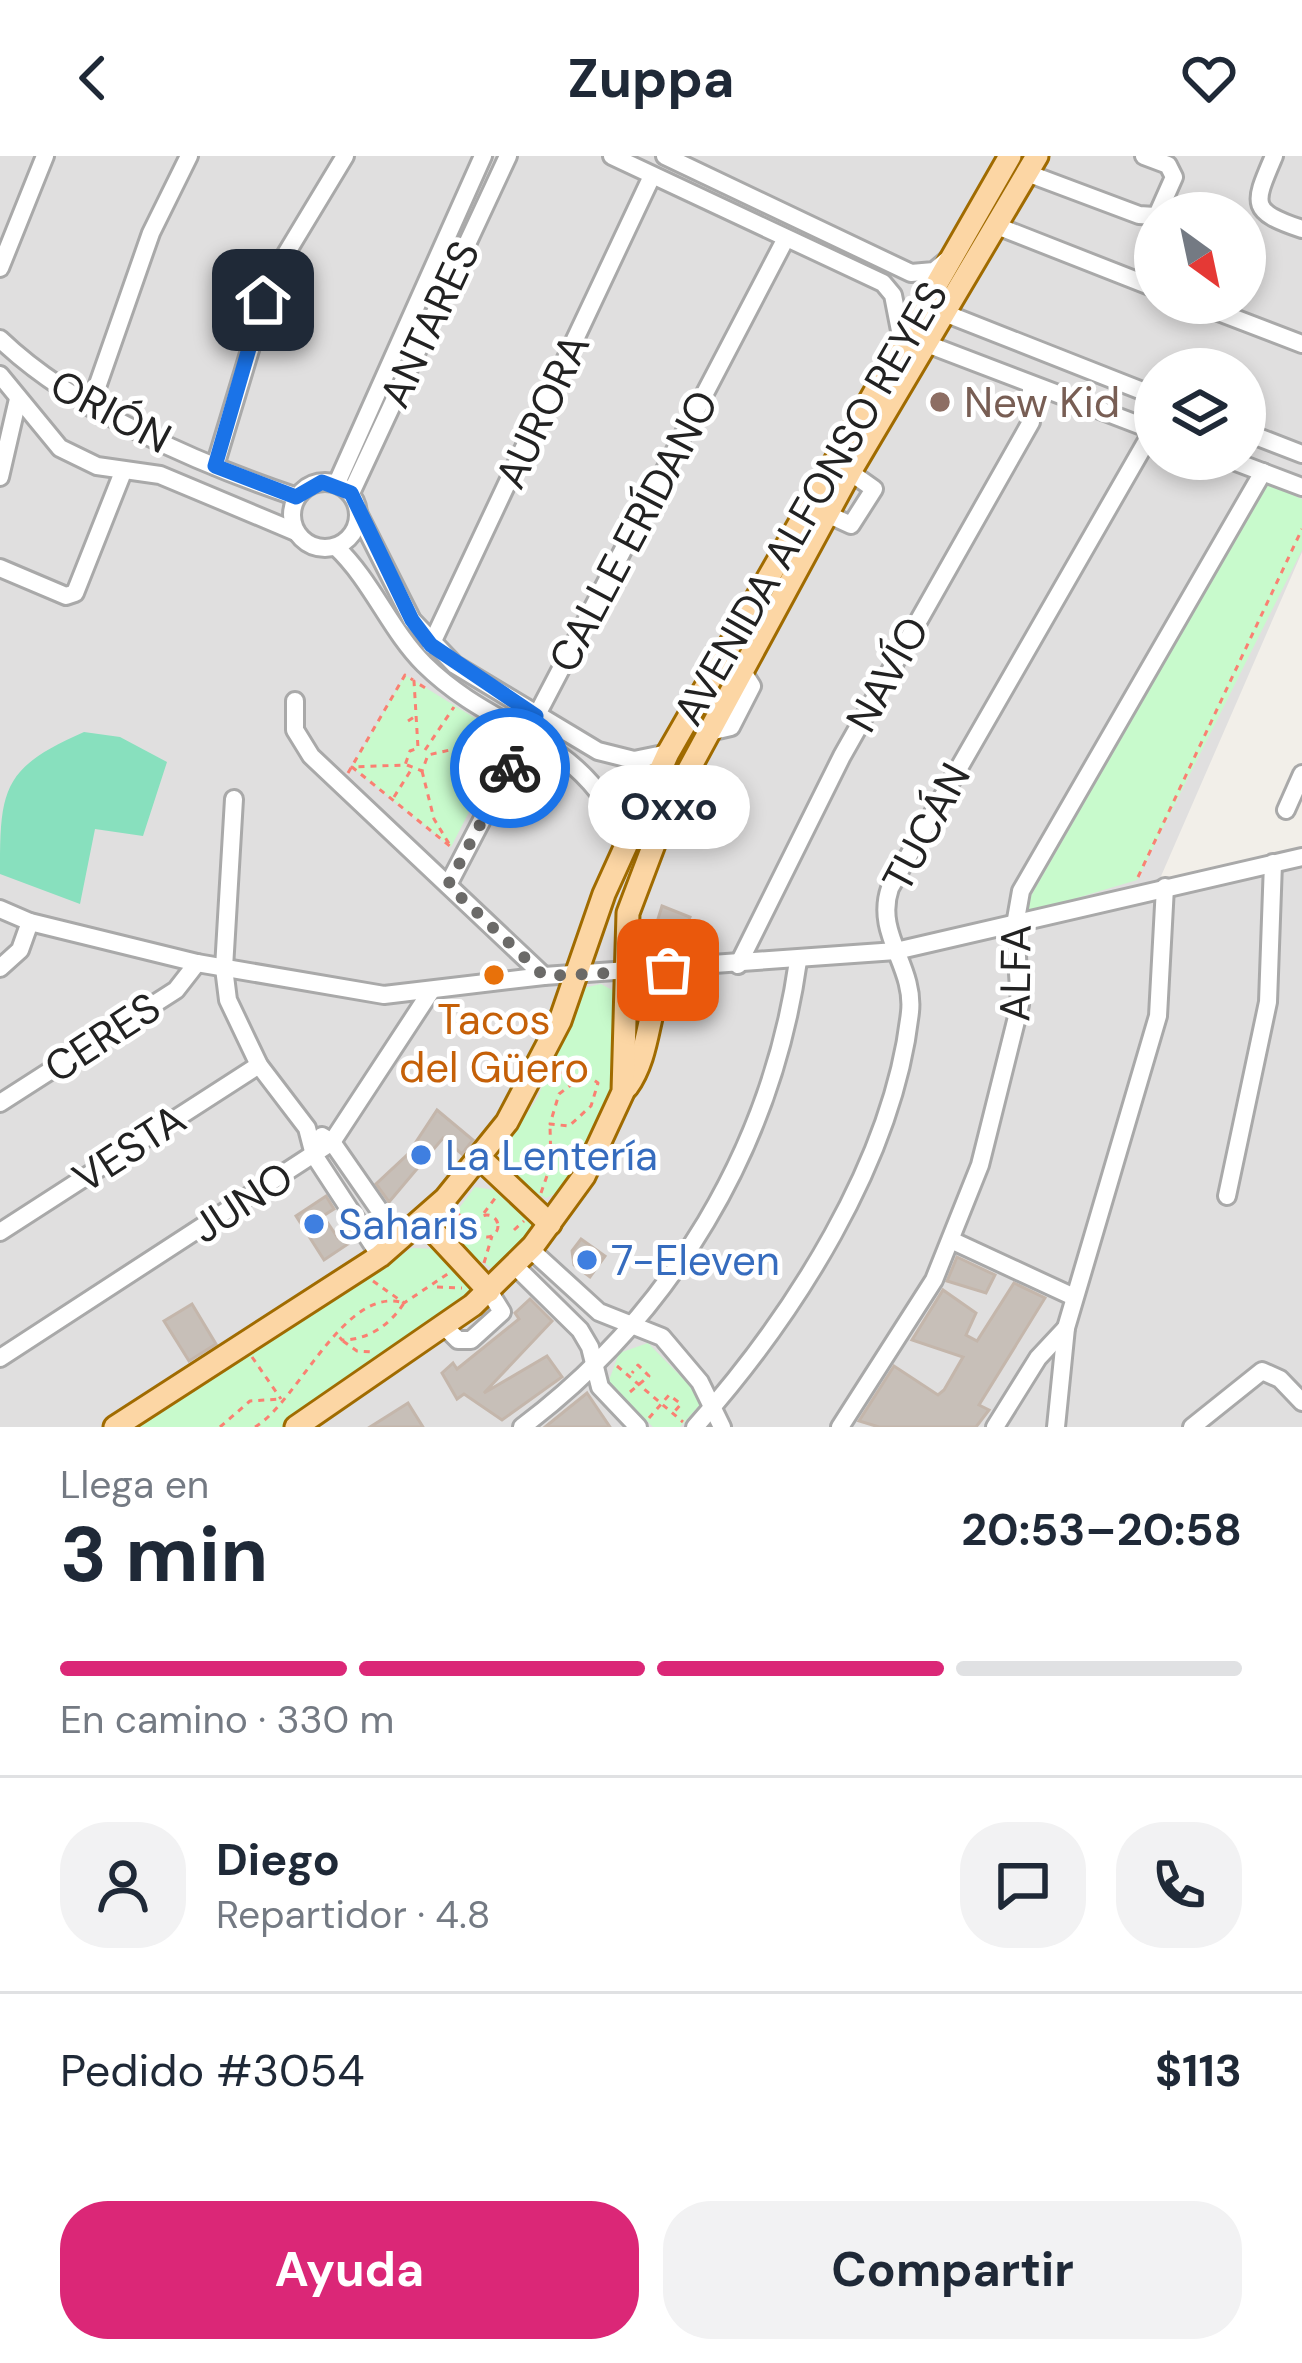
<!DOCTYPE html>
<html lang="es">
<meta charset="utf-8">
<style>
body{margin:0;font-family:"DM Sans",sans-serif;background:#f2f2f3;color:#1f2937;height:100vh;display:flex;flex-direction:column;font-size:45px;white-space:nowrap}
*{box-sizing:border-box;margin:0}
p{font-size:39px;color:#747a83}
.icon{flex:none;width:66px;height:66px;fill:none;stroke:currentColor;stroke-width:2;stroke-linecap:round;stroke-linejoin:round}
.map{position:relative;height:1271px;overflow:hidden}
.panel{display:flex;flex-direction:column;background:#fff;flex:1}
.panel>*{flex:none}
.needle{width:78px;rotate:147deg}
.fabs{position:absolute;left:1134px;top:36px;display:grid;gap:24px}
.fabs a{display:grid;place-items:center;width:132px;height:132px;border-radius:50%;background:#fff;box-shadow:0 6px 18px #0003;font-size:60px}
.pin{position:absolute;display:grid;place-items:center;width:102px;height:102px;color:#fff;margin:-51px;border-radius:24px;box-shadow:0 6px 18px #0006}
.courier{position:absolute;display:grid;place-items:center;width:120px;height:120px;margin:-60px;border:9px solid #1a73e8;border-radius:50%;background:#fff;color:#222;box-shadow:0 3px 15px #0007}
.bubble{position:absolute;height:84px;border-radius:42px;background:#fff;box-shadow:0 6px 18px #0003;font-size:39px;font-weight:700;line-height:84px;text-align:center}
.head em{font-style:normal;font-weight:700}
.head div{display:flex;flex-direction:column-reverse}
.head{display:flex;align-items:center;justify-content:space-between;height:204px;padding:0 60px}
h1{font-size:78px;font-weight:700;line-height:90px}
.bar{display:grid;grid-template-columns:repeat(4,1fr);gap:18px 12px;align-content:center;height:144px;padding:0 60px}
.bar i{height:15px;border-radius:9px;background:#e0e1e3}
.bar .current{background:#db2777}
.bar p{grid-column:span 4}
.line{display:flex;align-items:center;gap:30px;padding:0 60px;border-top:3px solid #e0e1e3}
.line div{flex:1}
.round{display:grid;place-items:center;flex:none;width:126px;height:126px;border-radius:48px;background:#f2f2f3}
.button{display:flex;gap:24px;margin-top:auto;padding:24px 60px}
.button a{flex:1;height:138px;border-radius:48px;background:#db2777;color:#fff;font-size:48px;font-weight:700;line-height:138px;text-align:center}
.button a+a{background:#f2f2f3;color:#1f2937}
header{display:flex;justify-content:space-between;align-items:center;height:156px;padding:0 60px;background:#fff;font-size:54px;font-weight:700}
.map>svg:first-child{display:block}
</style>
<header><svg class="icon" aria-label="back" viewBox="0 0 24 24"><path d="M15 5l-7 7 7 7"/></svg>Zuppa<svg class="icon" aria-label="heart" viewBox="0 0 24 24"><path d="M12 20l-8-8c-3-5 5-10 8-4 3-6 11-1 8 4z"/></svg></header>
<div class="map">
<svg width="1302" height="1271" viewBox="0 0 1302 1271">
<rect width="100%" height="100%" fill="#f2efe9"/>
<path fill="#e0dfdf" fill-rule="evenodd" d="M0,0H1302V396L1155,734L1302,704V1271H0ZM1155,57H1245V147H1155ZM1155,213H1245V303H1155Z"/>
<g fill="#c8facc">
<polygon points="1267,328 1302,343 1302,394 1137,724 1020,759"/>
<polygon points="405,519 507,582 451,691 352,611"/>
<polygon points="601,828 614,835 620,928 578,1026 546,1042 519,1028 499,1000 538,941 579,833"/>
<polygon points="475,1031 494,1034 536,1073 494,1113 461,1094 447,1068"/>
<polygon points="412,1092 435,1093 474,1128 456,1163 289,1271 139,1271"/>
<polygon points="648,1187 704,1244 680,1271 653,1271 608,1227 619,1197"/>
</g>
<path fill="#88e0be" d="M84,576L120,581L167,606L143,680L95,673L80,748L0,718C0,633 2,612 84,576Z"/>
<g fill="#c7bfb8" stroke="#c4b6ab" stroke-width="3">
<polygon points="662,750 690,761 678,791 664,784 658,763"/>
<polygon points="437,954 473,984 462,998 443,982 389,1046 376,1028 408,998"/>
<polygon points="326,1040 334,1053 323,1060 338,1082 348,1076 354,1084 324,1104 296,1060"/>
<polygon points="581,1083 605,1100 590,1121 574,1109 572,1095"/>
<polygon points="957,1101 995,1119 986,1137 947,1125"/>
<polygon points="1014,1127 1045,1142 979,1249 989,1254 976,1271 879,1271 859,1265 894,1210 938,1239 944,1234 963,1201 912,1184 943,1134 976,1157 966,1179 977,1185"/>
<polygon points="530,1143 552,1165 484,1237 547,1200 562,1221 502,1264 464,1238 457,1243 442,1217 453,1207 457,1213 519,1163 515,1157"/>
<polygon points="192,1148 216,1188 189,1205 164,1165"/>
<polygon points="587,1237 610,1271 545,1271"/>
<polygon points="408,1247 423,1271 370,1271"/>
</g>
<g fill="none" stroke-linecap="round" stroke-linejoin="round">
<defs>
<g id="minor">
<polyline points="612,0 883,127 893,139 902,185"/>
<polyline points="665,0 911,117 934,115 947,104"/>
<polyline points="1144,0 1168,9 1174,21 1158,57"/>
<path d="M1274,0C1253,49 1249,55 1302,73"/>
<polyline points="1027,17 1139,59 1155,60"/>
<polyline points="997,70 1155,132"/>
<polyline points="0,112 45,0"/>
<polyline points="1195,147 1302,188"/>
<polyline points="947,158 1155,240"/>
<path d="M0,183C74,254 199,308 297,341"/>
<polyline points="927,188 1155,275"/>
<polyline points="0,219 60,292 97,310 160,319 296,376"/>
<polyline points="90,251 151,77 189,0"/>
<polyline points="1245,276 1302,298"/>
<polyline points="1228,303 1302,331"/>
<polyline points="215,310 272,121 345,0"/>
<polyline points="0,321 18,243"/>
<circle cx="325" cy="359" r="33"/>
<polyline points="337,327 483,0"/>
<polyline points="351,337 508,0"/>
<polyline points="827,358 851,369 874,333 850,316"/>
<polyline points="359,359 412,464 455,509 598,595 634,604 668,597"/>
<path d="M336,391C372,425 390,474 424,508C498,581 580,576 627,685"/>
<polyline points="0,412 66,440 75,437 123,316"/>
<polyline points="431,489 652,20"/>
<polyline points="295,545 295,574 311,600 544,820"/>
<polyline points="705,577 731,571 752,530 740,511"/>
<polyline points="234,643 224,812 228,844 259,909 307,972 314,999 380,1100"/>
<polyline points="1286,654 1302,618"/>
<polyline points="448,729 785,84"/>
<polyline points="0,753 30,766 197,807 384,839 544,820 896,795 1302,701"/>
<polyline points="738,809 842,600 1031,266 1031,230"/>
<polyline points="0,812 20,794 30,766"/>
<polyline points="0,947 176,834 197,807"/>
<polyline points="322,980 332,986 400,1084"/>
<polyline points="1227,1040 1268,846 1273,707"/>
<polyline points="0,1076 259,909"/>
<polyline points="953,1085 1074,1141"/>
<polyline points="530,1093 599,1156 662,1181 700,1226 722,1271"/>
<polyline points="515,1110 580,1174 590,1191 600,1231 638,1271"/>
<polyline points="445,1171 458,1184 471,1184 502,1156 489,1135"/>
<polyline points="0,1202 332,986 431,835"/>
<path d="M522,1271C671,1159 772,991 798,805"/>
<path d="M695,1271C792,1162 894,1005 910,856C915,810 874,778 890,732L1153,274"/>
<polyline points="840,1271 934,1124 980,1009 1020,849 1015,769 1021,735 1263,316"/>
<polyline points="995,1271 1038,1202 1066,1172"/>
<polyline points="1056,1271 1066,1172 1158,860 1165,731"/>
<polyline points="1192,1271 1262,1215 1280,1223 1302,1246"/>
</g>
<g id="major">
<path d="M627,931C652,896 646,850 668,814"/>
<polyline points="480,1002 550,1068"/>
<polyline points="423,1064 489,1135"/>
<polyline points="115,1271 380,1100 445,1043 507,966 560,865 604,738 668,597 1010,0"/>
<polyline points="296,1271 473,1149 533,1090 584,1020 623,936 628,757 667,654 850,316 1037,0"/>
</g>
</defs>
<use href="#minor" stroke="#a9a9a9" stroke-width="22"/>
<use href="#major" stroke="#a06b00" stroke-width="27"/>
<g stroke="#fa8072" stroke-width="3" stroke-dasharray="6 6" stroke-linecap="butt">
<polyline points="408,565 417,559"/>
<polyline points="425,594 454,551"/>
<polyline points="407,609 422,615 428,599 503,582"/>
<polyline points="422,615 434,663 451,691 352,611 405,609 410,595 418,592 414,525 427,533"/>
<polyline points="348,617 405,519 413,524"/>
<polyline points="394,641 411,614"/>
<polyline points="1138,721 1302,373"/>
<polyline points="556,915 575,921"/>
<polygon points="585,918 598,927 591,950 569,970 550,968 559,938"/>
<polyline points="541,1037 551,1008 550,970"/>
<polyline points="456,1056 476,1073"/>
<polyline points="484,1057 496,1041"/>
<circle cx="487" cy="1070" r="11"/>
<polyline points="514,1074 524,1065"/>
<polyline points="484,1107 492,1080"/>
<polyline points="373,1125 404,1147 449,1117"/>
<polyline points="437,1131 462,1132"/>
<polyline points="343,1185 357,1195 372,1196"/>
<polyline points="252,1201 281,1243"/>
<polyline points="617,1210 683,1266"/>
<polyline points="630,1236 649,1220 638,1209 632,1217"/>
<polyline points="649,1262 669,1239 681,1248 674,1256"/>
<polyline points="220,1271 250,1245 280,1243"/>
<path d="M255,1271C298,1246 345,1128 404,1147C390,1169 368,1184 342,1184L337,1178"/>
</g>
<use href="#minor" stroke="#fff" stroke-width="16"/>
<use href="#major" stroke="#fcd6a4" stroke-width="21"/>
</g>
<g fill="none" stroke-linecap="round" stroke-linejoin="round">
<polyline stroke="#6b6a68" stroke-width="12" stroke-dasharray="0 21.6" points="510,612 448,729 544,820 668,814"/>
<polyline stroke="#1a73e8" stroke-width="15" points="263,144 215,310 296,341 322,326 351,337 412,464 431,489 536,560 510,612"/>
</g>
<circle fill="#8d6e63" stroke="#fff" stroke-width="4.5" cx="940" cy="246" r="12"/>
<circle fill="#e8710a" stroke="#fff" stroke-width="4.5" cx="494" cy="819" r="12"/>
<g fill="#3f7fe0" stroke="#fff" stroke-width="4.5">
<circle cx="421" cy="999" r="12"/>
<circle cx="314" cy="1068" r="12"/>
<circle cx="587" cy="1104" r="12"/>
</g>
<g text-anchor="middle" stroke-width="10" stroke-linejoin="round" paint-order="stroke">
<g font-size="42" fill="#222" stroke="#fff">
<text transform="translate(429 168) rotate(-65)" y="15">ANTARES</text>
<text transform="translate(111 255) rotate(28)" y="15">ORIÓN</text>
<text transform="translate(542 255) rotate(-65)" y="15">AURORA</text>
<text transform="translate(810 347) rotate(-60)" y="15">AVENIDA ALFONSO REYES</text>
<text transform="translate(633 375) rotate(-62)" y="15">CALLE ERÍDANO</text>
<text transform="translate(887 518) rotate(-61)" y="15">NAVÍO</text>
<text transform="translate(926 671) rotate(-62)" y="15">TUCÁN</text>
<text transform="translate(1015 817) rotate(-89)" y="15">ALFA</text>
<text transform="translate(102 881) rotate(-33)" y="15">CERES</text>
<text transform="translate(129 992) rotate(-33)" y="15">VESTA</text>
<text transform="translate(242 1046) rotate(-33)" y="15">JUNO</text>
</g>
<g font-size="42" fill="#785e54" stroke="#fff" text-anchor="start">
<text x="964" y="261">New Kid</text>
</g>
<g font-size="42" fill="#c56008" stroke="#fff">
<text x="494" y="878">Tacos<tspan x="494" dy="48">del Güero</tspan></text>
</g>
<g font-size="42" fill="#366cbe" stroke="#fff" text-anchor="start">
<text x="445" y="1014">La Lentería</text>
<text x="338" y="1083">Saharis</text>
<text x="611" y="1119">7-Eleven</text>
</g>
</g>
</svg>
<div class="fabs">
<a><svg class="needle" viewBox="-14 -14 28 28"><path d="M0-13l5 13h-10z" fill="#e53935"/><path d="M0 13l5-13h-10z" fill="#747a83"/></svg></a>
<a><svg class="icon" aria-label="layers" viewBox="0 0 24 24"><path d="M12 4l9 5-9 5-9-5zM3 14l9 5 9-5"/></svg></a>
</div>
<div class="pin" style="left:668px;top:814px;background:#ea580c"><svg class="icon" aria-label="bag" viewBox="0 0 24 24"><path d="M5 8h14l-1 12H6zM9 8a3 3 0 0 1 6 0"/></svg></div>
<div class="pin" style="left:263px;top:144px;background:#1f2937"><svg class="icon" aria-label="home" viewBox="0 0 24 24"><path d="M3 11l9-7 9 7M6 9v11h12V9"/></svg></div>
<div class="courier" style="left:510px;top:612px"><svg class="icon" aria-label="bike" viewBox="0 0 24 24"><circle cx="6" cy="16" r="4"/><circle cx="18" cy="16" r="4"/><path d="M6 16l4-8h5l3 8M10 8l3 8H6M13 5h3"/></svg></div>
<div class="bubble" style="left:588px;top:609px;width:162px">Oxxo</div>
</div>
<section class="panel">
<div class="head"><div><h1>3 min</h1><p>Llega en</p></div><em>20:53–20:58</em></div>
<div class="bar"><i class="current"></i><i class="current"></i><i class="current"></i><i></i><p>En camino · 330 m</p></div>
<div class="line" style="height:216px"><a class="round"><svg class="icon" aria-label="person" viewBox="0 0 24 24"><circle cx="12" cy="8" r="4"/><path d="M4 21q1-7 8-7t8 7"/></svg></a><div><b>Diego</b><p>Repartidor · 4.8</p></div><a class="round"><svg class="icon" aria-label="chat" viewBox="0 0 24 24"><path d="M4 5h16v11H9l-5 4z"/></svg></a><a class="round"><svg class="icon" aria-label="phone" viewBox="0 0 24 24"><path d="M5 4h4l2 5-3 2q2 4 5 5l2-3 5 2v4C11 20 4 13 5 4z"/></svg></a></div>
<div class="line" style="height:156px"><div>Pedido #3054</div><b>$113</b></div>
<div class="button"><a>Ayuda</a><a>Compartir</a></div>
</section>
